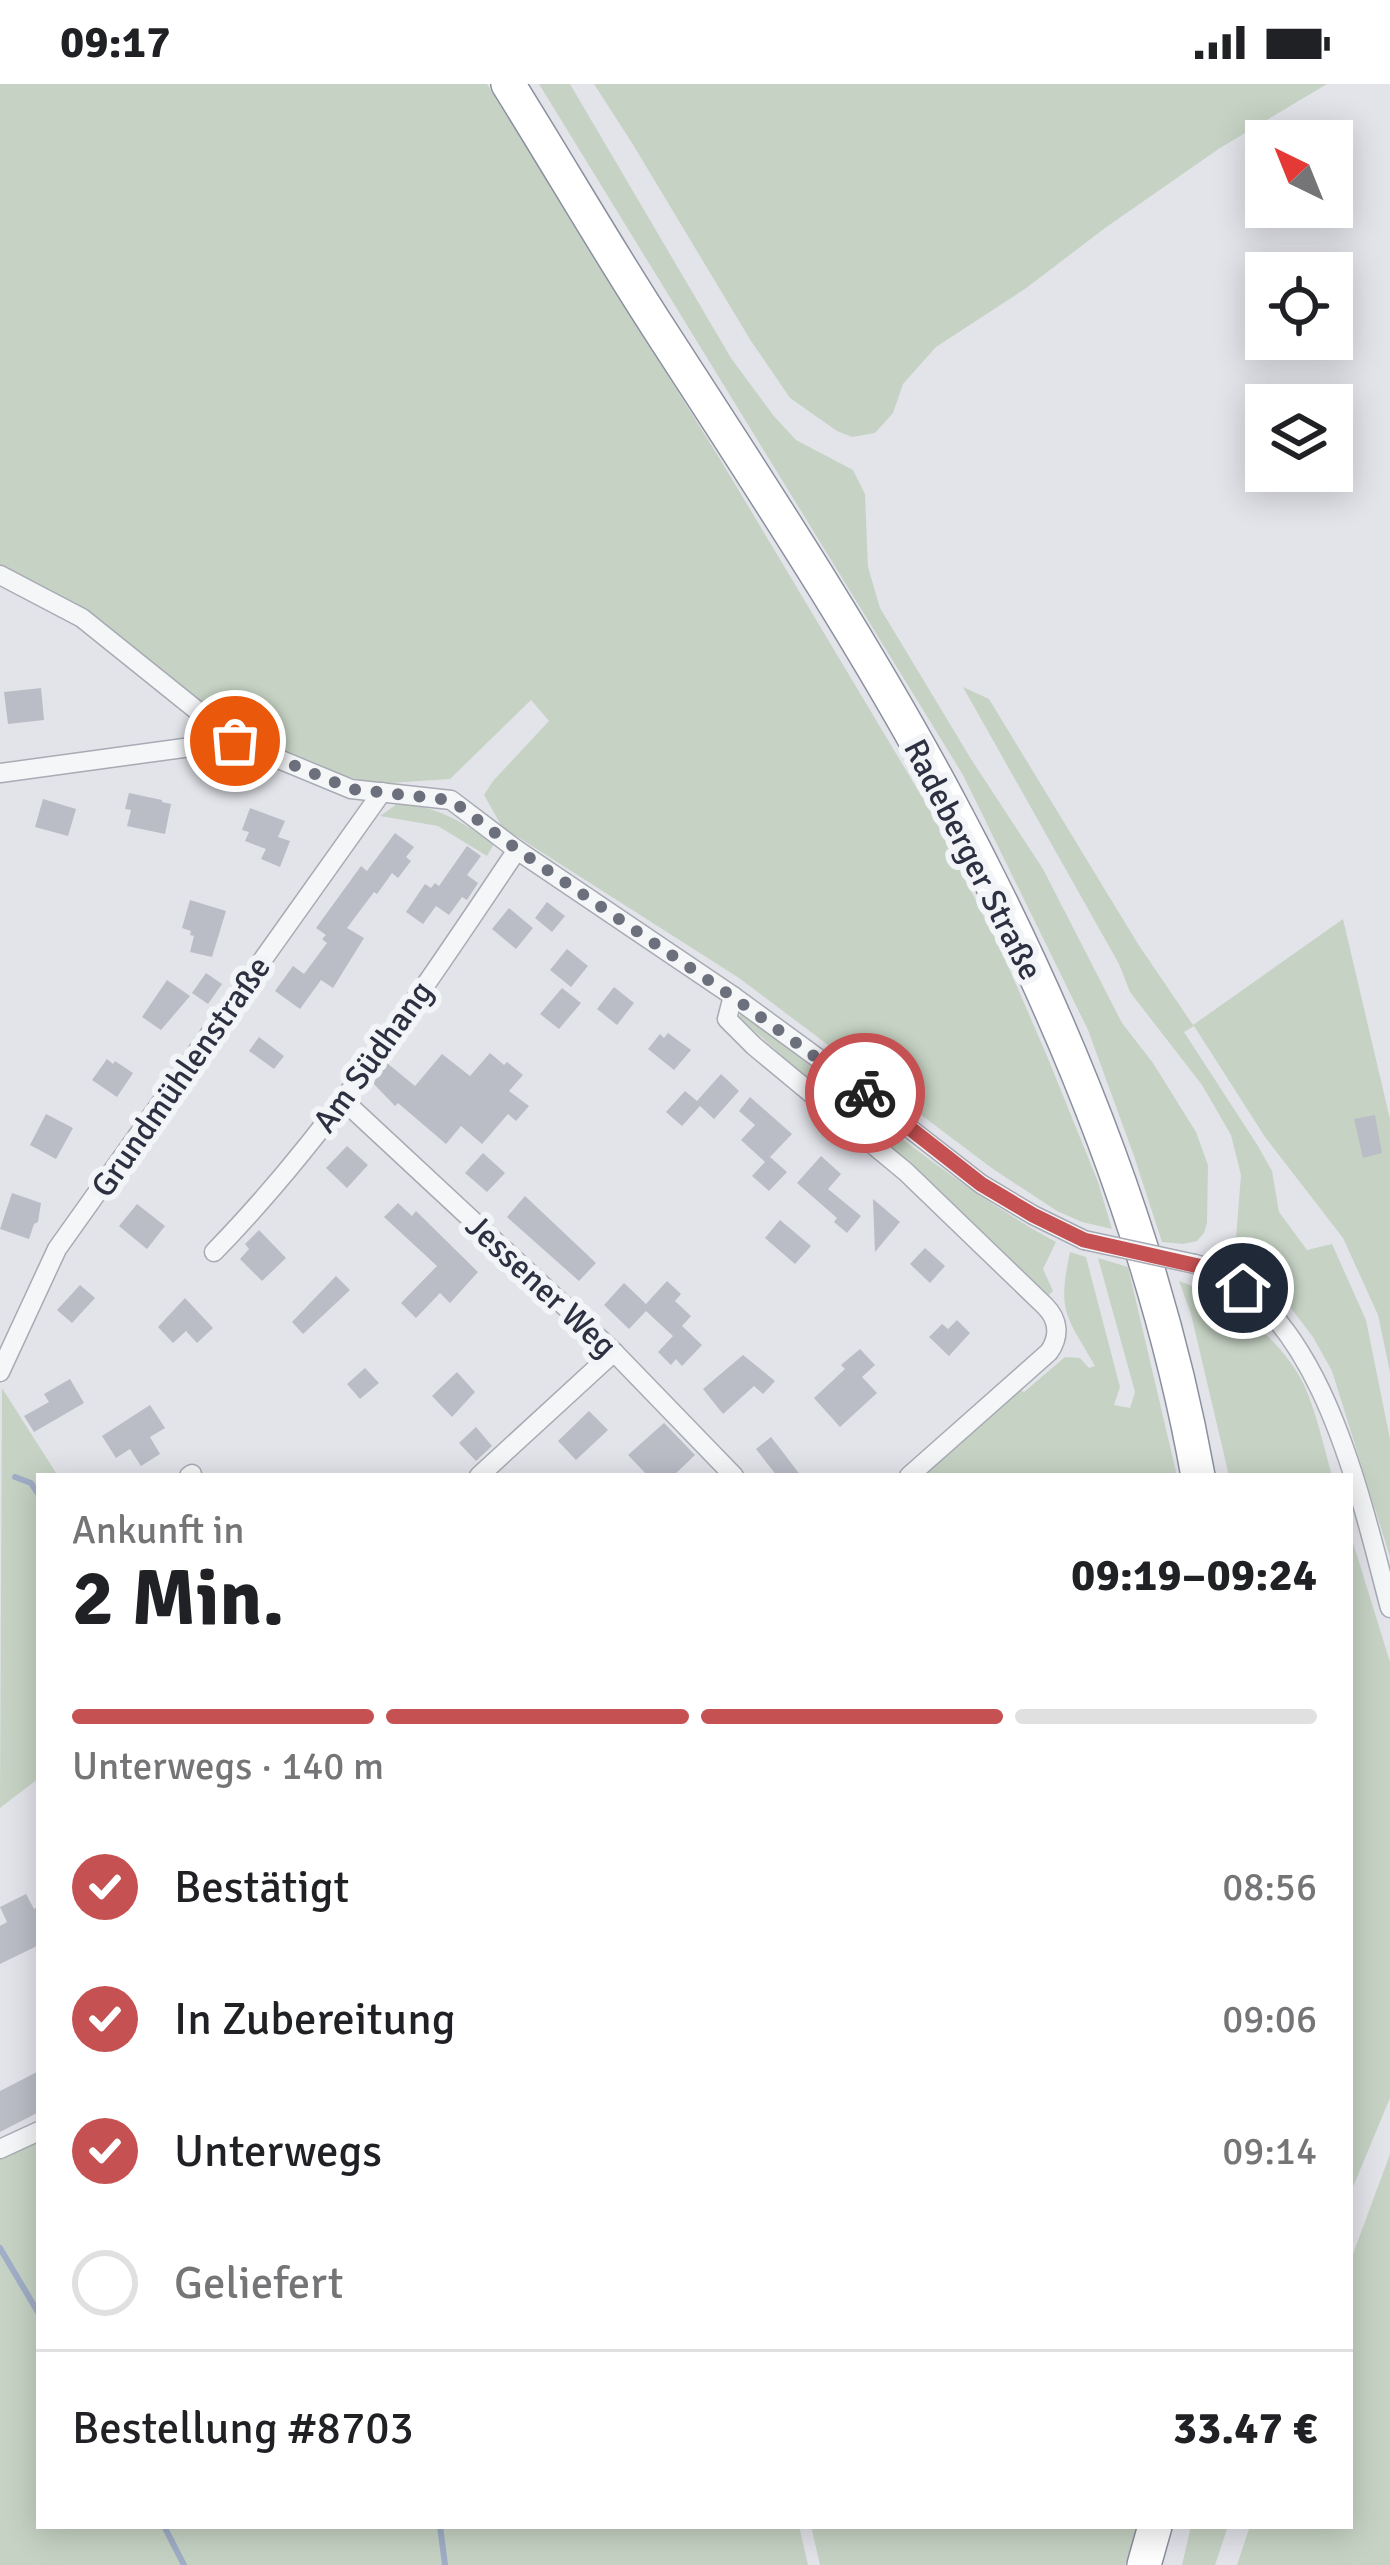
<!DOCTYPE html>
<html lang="de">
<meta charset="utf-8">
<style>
body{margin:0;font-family:Signika,sans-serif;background:#f2f2f2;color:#202124;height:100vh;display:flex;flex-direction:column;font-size:45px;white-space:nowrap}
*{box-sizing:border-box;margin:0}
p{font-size:39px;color:#757577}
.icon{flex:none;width:66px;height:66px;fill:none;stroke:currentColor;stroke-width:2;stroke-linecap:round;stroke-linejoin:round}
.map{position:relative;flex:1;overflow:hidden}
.panel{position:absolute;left:36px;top:1389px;width:1317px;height:1056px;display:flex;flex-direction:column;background:#fff;border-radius:0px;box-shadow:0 6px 30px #0003}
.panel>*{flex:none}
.needle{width:78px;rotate:317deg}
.buttons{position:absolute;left:1245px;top:36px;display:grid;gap:24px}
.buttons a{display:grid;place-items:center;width:108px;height:108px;border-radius:0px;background:#fff;box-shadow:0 6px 30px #0003;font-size:60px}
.pin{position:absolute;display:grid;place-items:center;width:102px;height:102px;color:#fff;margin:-51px;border:6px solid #fff;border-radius:50%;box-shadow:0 3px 12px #0007}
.courier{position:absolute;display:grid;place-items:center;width:120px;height:120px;margin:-60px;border:9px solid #c55152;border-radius:50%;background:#fff;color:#222;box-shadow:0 3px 15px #0007}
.headline em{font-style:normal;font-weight:700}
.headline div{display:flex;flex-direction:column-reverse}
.headline{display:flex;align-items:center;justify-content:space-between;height:204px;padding:0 36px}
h1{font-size:78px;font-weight:700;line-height:90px}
.bar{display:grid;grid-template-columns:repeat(4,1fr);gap:18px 12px;align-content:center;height:144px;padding:0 36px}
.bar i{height:15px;border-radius:9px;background:#e0e0e0}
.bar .current{background:#c55152}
.bar p{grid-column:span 4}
.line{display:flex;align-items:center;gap:30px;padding:0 36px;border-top:3px solid #e0e0e0}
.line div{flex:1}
ol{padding:0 36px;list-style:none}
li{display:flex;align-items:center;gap:36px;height:132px}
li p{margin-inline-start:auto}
li .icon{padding:12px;border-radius:50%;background:#c55152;color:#fff;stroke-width:4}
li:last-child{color:#757577}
li i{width:66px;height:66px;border:6px solid #e0e0e0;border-radius:50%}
.status{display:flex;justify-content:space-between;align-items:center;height:84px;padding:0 60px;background:#fff;direction:ltr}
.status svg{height:33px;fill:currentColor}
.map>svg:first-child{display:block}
</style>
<div class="status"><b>09:17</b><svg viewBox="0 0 49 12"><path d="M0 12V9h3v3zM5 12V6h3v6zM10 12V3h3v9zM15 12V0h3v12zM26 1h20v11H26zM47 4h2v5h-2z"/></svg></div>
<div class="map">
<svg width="1390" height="2481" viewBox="0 0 1390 2481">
<rect width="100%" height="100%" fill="#e3e4ea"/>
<g fill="#c6d3c4">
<polygon points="0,0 487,0 723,380 931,728 1002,868 1047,972 1098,1098 1112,1145 1082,1138 1057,1127 993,1085 739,894 502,743 484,711 493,697 549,637 531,616 450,695 389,699 361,696 318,685 244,652 0,485"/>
<polygon points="539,0 570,0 731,274 773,331 796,356 853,386 865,410 868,483 880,524 971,675 1043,785 1122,939 1153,979 1196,1048 1208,1081 1207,1139 1204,1149 1197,1157 1183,1160 1162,1158 1134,1072 1088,946 963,691"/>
<polygon points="594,0 1327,0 1220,64 1105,144 1025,205 936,263 903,300 893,329 875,349 852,353 837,347 790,314 751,257 632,59"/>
<polygon points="963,603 989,615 1138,860 1193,941 1343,835 1390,1035 1390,1288 1378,1231 1343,1154 1265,1053 1194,942 1184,948 1258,1062 1272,1087 1279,1128 1307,1166 1332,1160 1366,1236 1390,1355 1390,1473 1332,1287 1313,1253 1287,1219 1245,1184 1236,1154 1241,1091 1231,1051 1202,1001 1130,908 1119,880"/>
<path d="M397,720C436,721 463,738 494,760L487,772L438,742L380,732Z"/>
<path d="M742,927C844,1007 943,1096 1056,1158L1043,1185L1053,1207L1048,1212L739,933Z"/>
<path d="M1070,1168L1086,1173L1120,1303L1114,1321L1130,1324L1135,1308L1098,1174L1128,1183L1177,1392H920L1018,1304L1024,1308L1065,1273L1080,1274L1089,1284L1095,1282C1066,1231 1057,1229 1070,1168Z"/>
<path d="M1179,1197C1228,1214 1283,1255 1305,1303C1317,1331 1324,1363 1332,1392H1229L1191,1230Z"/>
<polygon points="2,1304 58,1392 39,1392 39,1694 0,1724"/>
<polygon points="1350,1449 1390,1578 1390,2014 1350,2110"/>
<polygon points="39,2054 39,2442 799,2442 808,2481 0,2481 0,2072"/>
<polygon points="1390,2070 1390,2481 1237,2481 1250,2442 1350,2442 1350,2178"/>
<polygon points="811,2442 1138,2442 1125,2481 820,2481"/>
<polygon points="1191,2442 1228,2442 1215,2481 1182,2481"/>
</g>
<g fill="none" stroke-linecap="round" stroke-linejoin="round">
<g stroke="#a0aec7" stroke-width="6">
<polyline points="15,1393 31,1399 39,1411"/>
<polyline points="0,2164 39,2230"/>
<polyline points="164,2442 184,2481"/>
<polyline points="440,2442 445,2481"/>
</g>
</g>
<g fill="#babdc6">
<polygon points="41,604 44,636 8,640 4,608"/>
<polygon points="129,709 162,716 162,718 171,720 165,750 127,742 131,726 125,725"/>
<polygon points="43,715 76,725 68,752 35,743"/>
<polygon points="250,724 285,737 278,753 290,757 280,783 261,775 266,765 245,757 249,748 242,746"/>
<polygon points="395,749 414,763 406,773 411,777 398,794 392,789 377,810 374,808 347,844 364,854 333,904 321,896 300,925 275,907 293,882 304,890 327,859 322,855 326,851 316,844 361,782 367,787"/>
<polygon points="467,762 481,772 467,791 478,799 467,816 462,813 449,831 436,822 423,840 406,828 425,800 431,804 435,799 439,802"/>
<polygon points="190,816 226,827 212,873 190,868 194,852 190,851 191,847 182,844"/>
<polygon points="547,818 565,832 552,848 535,834"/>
<polygon points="509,824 533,844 516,865 492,845"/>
<polygon points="567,865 588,882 571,903 550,886"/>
<polygon points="206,889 222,900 208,920 192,909"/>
<polygon points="167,896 190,912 161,946 142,933"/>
<polygon points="614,903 634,919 617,941 597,925"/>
<polygon points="562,904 581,919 559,945 540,930"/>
<polygon points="668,949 691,966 674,986 648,965 660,950 664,954"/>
<polygon points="259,953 284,972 274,985 249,967"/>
<polygon points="490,969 504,981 507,978 523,991 509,1007 529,1022 516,1037 508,1030 482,1060 461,1042 446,1060 398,1019 395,1022 373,999 387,979 415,1002 442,970 470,992"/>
<polygon points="107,975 113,980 115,977 133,989 117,1013 92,996"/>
<polygon points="721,990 739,1007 714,1035 700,1022 682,1042 666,1028 685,1007 697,1017"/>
<polygon points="750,1013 792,1050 770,1073 787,1088 769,1107 752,1092 765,1078 741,1056 755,1041 739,1027"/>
<polygon points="46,1030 73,1044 56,1075 30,1061"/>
<polygon points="1375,1031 1382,1069 1363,1074 1354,1035"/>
<polygon points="347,1062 368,1081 347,1104 326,1084"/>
<polygon points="483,1069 505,1089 487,1108 465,1089"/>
<polygon points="821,1072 841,1090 828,1105 861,1132 847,1149 834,1138 837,1134 797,1099"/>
<polygon points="12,1109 41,1119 38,1138 34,1140 29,1155 0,1145"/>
<polygon points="525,1112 596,1179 579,1197 507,1133"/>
<polygon points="873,1115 900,1138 875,1168"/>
<polygon points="398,1119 412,1132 416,1127 478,1188 450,1219 440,1209 416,1234 401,1219 437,1182 384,1133"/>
<polygon points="137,1120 165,1142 147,1165 119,1142"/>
<polygon points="780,1136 811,1162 795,1180 765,1154"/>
<polygon points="259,1146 286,1174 262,1197 240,1175 249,1165 245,1160"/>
<polygon points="925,1164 945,1182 930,1199 910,1180"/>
<polygon points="336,1192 350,1206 303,1250 292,1238"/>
<polygon points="667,1197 681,1210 675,1217 691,1232 674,1251 682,1242 702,1261 682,1282 676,1275 671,1281 658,1268 673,1252 646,1227 629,1245 604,1221 624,1199 646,1220"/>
<polygon points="80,1201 95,1214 72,1239 57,1226"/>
<polygon points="185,1214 213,1244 197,1259 186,1247 173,1259 158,1243"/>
<polygon points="957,1236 970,1249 949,1272 929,1253 942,1240 948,1245"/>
<polygon points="860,1265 875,1281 862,1293 877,1309 840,1343 814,1314 845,1285 841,1281"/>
<polygon points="743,1271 775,1297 763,1310 754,1302 723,1330 703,1305"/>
<polygon points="365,1284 379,1299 360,1315 347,1300"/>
<polygon points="457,1288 475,1308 452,1333 432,1312"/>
<polygon points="70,1295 84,1319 34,1348 24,1332 49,1318 44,1310"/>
<polygon points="150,1321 165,1344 150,1353 160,1370 141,1382 130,1365 116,1374 102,1352"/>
<polygon points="589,1327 608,1346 576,1376 558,1357"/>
<polygon points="664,1339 695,1371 673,1392 648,1392 628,1371"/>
<polygon points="476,1343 492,1362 476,1377 459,1359"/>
<polygon points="771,1353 782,1367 801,1392 777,1392 756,1365"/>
<polygon points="26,1810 34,1825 39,1822 39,1861 0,1880 0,1842 7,1838 0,1823"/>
<polygon points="39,1987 39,2028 0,2048 0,2007"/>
</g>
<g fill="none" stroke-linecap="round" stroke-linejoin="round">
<defs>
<g id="street">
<polyline points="0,491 82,534 235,657 351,705 451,716 517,766 733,912 841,991 981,1100 1033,1131 1084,1156"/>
<polyline points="0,689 235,657"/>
<path d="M733,912L727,935L754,962L906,1088L1045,1222C1059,1236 1060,1252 1049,1268L909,1392"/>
<polyline points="343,1016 614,1268 734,1392"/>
<path d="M214,1168C331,1048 423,905 517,766"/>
<path d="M1195,1180C1320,1213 1361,1416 1390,1524"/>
<polyline points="0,1288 57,1165 382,708"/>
<polyline points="189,1392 192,1390"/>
<polyline points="479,1392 614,1268"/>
<polyline points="0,2065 39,2047"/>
</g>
<g id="highway">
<path d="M508,0C558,80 605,161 656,240C756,395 859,550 946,712C1059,922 1156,1157 1198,1392"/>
<polyline points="1144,2481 1155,2442"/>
</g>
</defs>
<use href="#street" stroke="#a8aab4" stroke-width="21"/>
<use href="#highway" stroke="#8b909f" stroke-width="36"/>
<use href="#street" stroke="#f5f6f8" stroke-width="18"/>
<use href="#highway" stroke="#fff" stroke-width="33"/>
<defs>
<polyline id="street-bridge" points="1084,1156 1195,1180"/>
</defs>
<use href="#street-bridge" stroke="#a8aab4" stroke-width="21" stroke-linecap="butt"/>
<use href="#street-bridge" stroke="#f5f6f8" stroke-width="18"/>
</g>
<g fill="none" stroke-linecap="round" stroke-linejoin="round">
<polyline stroke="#6c6f7c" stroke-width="12" stroke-dasharray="0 21.6" points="235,657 351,705 451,716 518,766 733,913 865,1009"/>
<polyline stroke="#c55152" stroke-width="15" points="865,1009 981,1100 1033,1131 1084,1156 1216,1186 1243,1204"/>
</g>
<g text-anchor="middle" stroke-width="12" stroke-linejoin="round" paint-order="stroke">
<g font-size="33" fill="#2c3041" stroke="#f2f4f7">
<text transform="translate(974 775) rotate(63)" y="12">Radeberger Straße</text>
<text transform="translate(372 972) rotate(-54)" y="12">Am Südhang</text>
<text transform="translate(180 992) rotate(-55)" y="12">Grundmühlenstraße</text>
<text transform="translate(542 1201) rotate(43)" y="12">Jessener Weg</text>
</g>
</g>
</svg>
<div class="buttons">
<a><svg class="needle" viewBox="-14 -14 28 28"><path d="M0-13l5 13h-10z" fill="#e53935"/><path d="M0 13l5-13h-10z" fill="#757577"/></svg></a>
<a><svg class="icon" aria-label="locate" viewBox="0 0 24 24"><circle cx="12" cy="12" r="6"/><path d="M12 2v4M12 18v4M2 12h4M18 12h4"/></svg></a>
<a><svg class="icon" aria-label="layers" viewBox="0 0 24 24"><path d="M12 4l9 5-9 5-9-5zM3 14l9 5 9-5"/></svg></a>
</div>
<div class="pin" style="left:235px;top:657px;background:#ea580c"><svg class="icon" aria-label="bag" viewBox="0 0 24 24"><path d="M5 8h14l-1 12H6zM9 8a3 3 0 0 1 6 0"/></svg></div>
<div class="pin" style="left:1243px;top:1204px;background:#1f2937"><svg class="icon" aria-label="home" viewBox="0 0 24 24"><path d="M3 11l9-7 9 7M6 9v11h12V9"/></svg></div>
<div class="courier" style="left:865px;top:1009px"><svg class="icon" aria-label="bike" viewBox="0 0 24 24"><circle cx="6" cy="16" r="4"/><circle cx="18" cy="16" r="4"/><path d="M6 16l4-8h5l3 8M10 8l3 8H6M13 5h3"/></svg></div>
<section class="panel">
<div class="headline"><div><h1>2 Min.</h1><p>Ankunft in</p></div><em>09:19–09:24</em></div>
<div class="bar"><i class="current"></i><i class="current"></i><i class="current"></i><i></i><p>Unterwegs · 140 m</p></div>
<ol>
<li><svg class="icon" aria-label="check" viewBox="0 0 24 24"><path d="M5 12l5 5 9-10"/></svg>Bestätigt<p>08:56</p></li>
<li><svg class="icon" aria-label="check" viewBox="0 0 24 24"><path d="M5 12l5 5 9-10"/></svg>In Zubereitung<p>09:06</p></li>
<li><svg class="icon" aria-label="check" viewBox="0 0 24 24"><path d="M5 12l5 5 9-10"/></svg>Unterwegs<p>09:14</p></li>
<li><i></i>Geliefert</li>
</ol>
<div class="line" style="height:156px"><div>Bestellung #8703</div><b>33.47 €</b></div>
</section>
</div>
